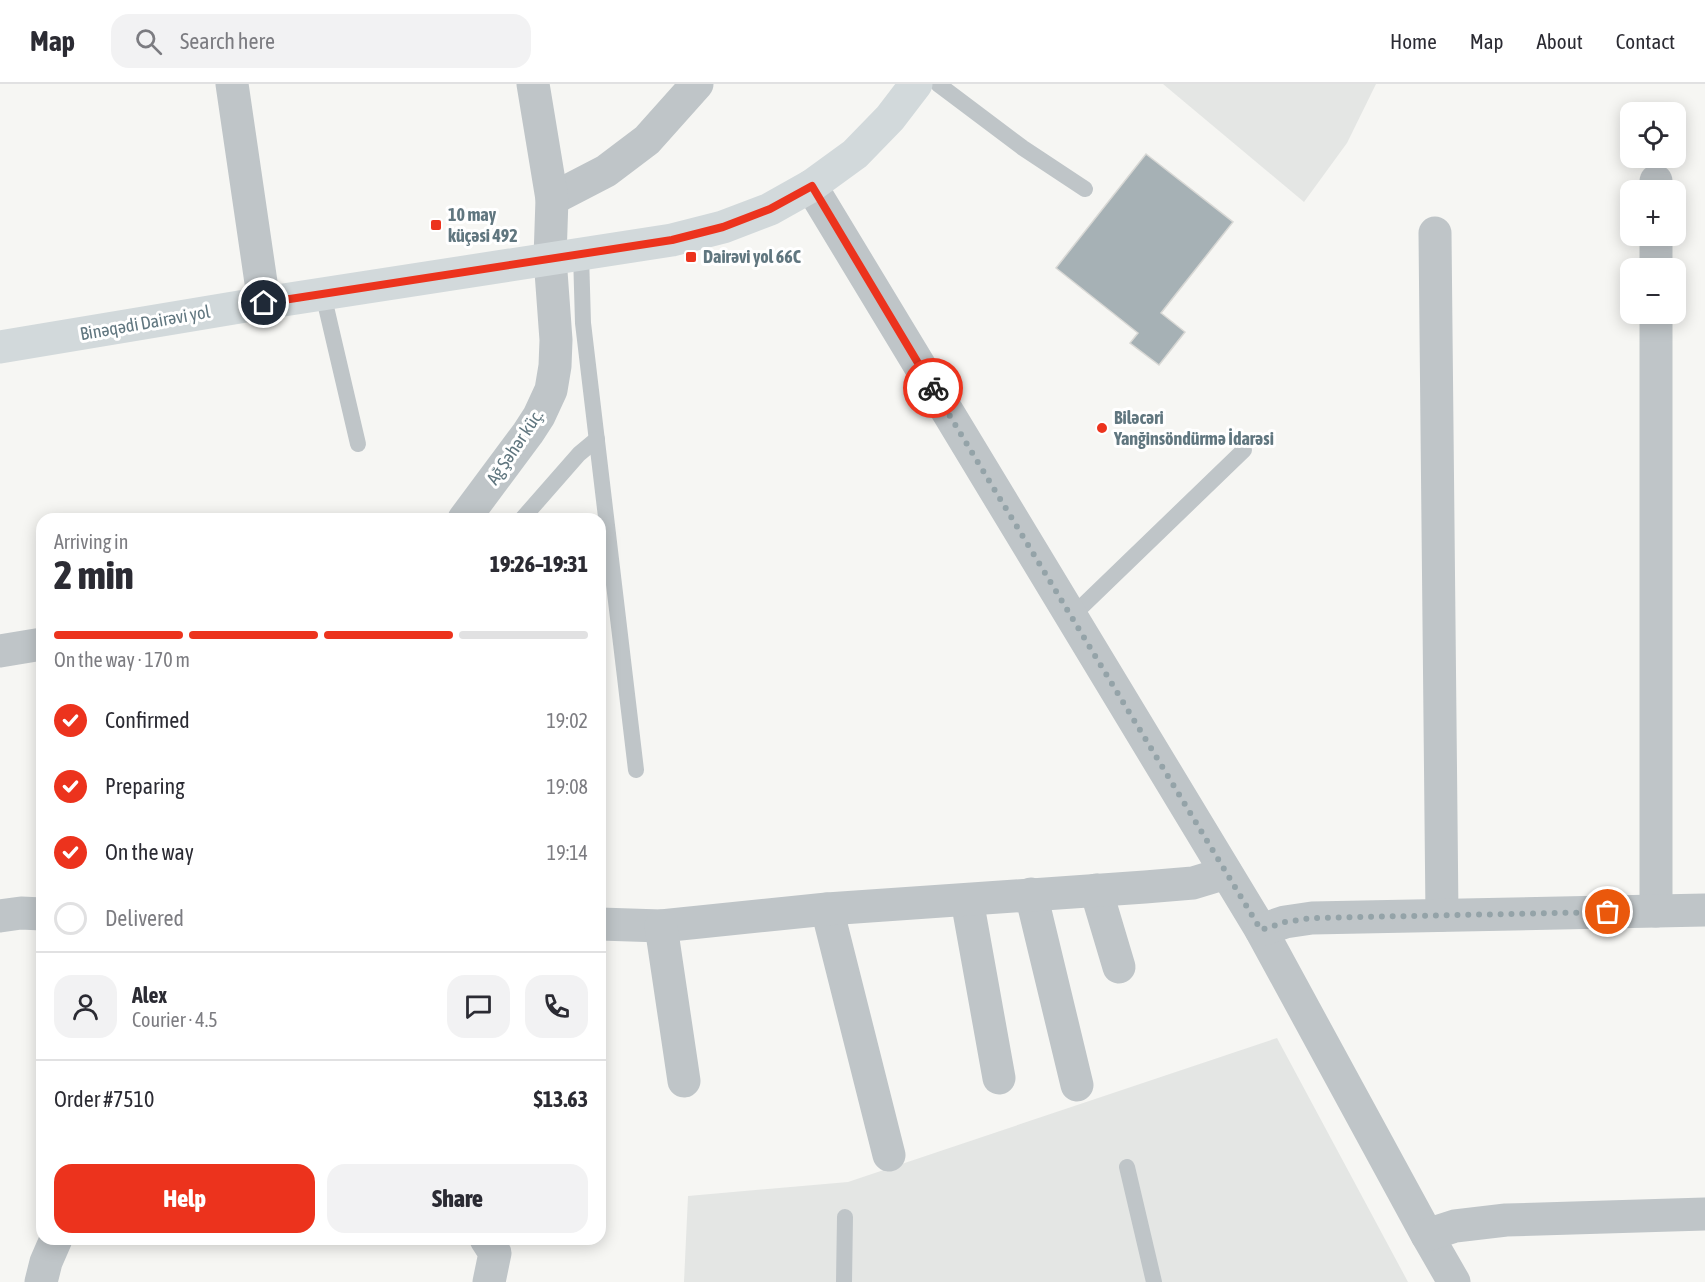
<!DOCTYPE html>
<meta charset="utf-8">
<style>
body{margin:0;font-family:"Asap Condensed",sans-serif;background:#f2f2f3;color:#2b2b33;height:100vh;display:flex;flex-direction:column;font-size:22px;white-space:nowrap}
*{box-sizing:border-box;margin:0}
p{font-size:20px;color:#7c7c81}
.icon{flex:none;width:33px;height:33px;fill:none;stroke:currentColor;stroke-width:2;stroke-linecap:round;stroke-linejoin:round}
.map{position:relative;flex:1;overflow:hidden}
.drawer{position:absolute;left:36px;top:429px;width:570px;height:732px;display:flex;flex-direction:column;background:#fff;border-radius:18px;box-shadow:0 3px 15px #0003}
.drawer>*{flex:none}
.fabs{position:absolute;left:1620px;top:18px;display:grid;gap:12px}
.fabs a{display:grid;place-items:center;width:66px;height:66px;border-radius:12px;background:#fff;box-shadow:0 3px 15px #0003;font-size:30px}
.pin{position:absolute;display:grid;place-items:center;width:51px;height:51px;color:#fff;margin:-26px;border:3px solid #fff;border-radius:50%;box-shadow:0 2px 6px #0007}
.courier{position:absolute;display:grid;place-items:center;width:60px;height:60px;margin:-30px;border:4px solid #ec331d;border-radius:50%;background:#fff;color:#222;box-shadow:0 2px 8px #0007}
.summary em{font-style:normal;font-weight:800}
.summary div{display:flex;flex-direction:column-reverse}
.summary{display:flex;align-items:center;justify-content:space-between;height:102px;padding:0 18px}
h1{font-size:39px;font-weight:800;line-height:45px}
.bar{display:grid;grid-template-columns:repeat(4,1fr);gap:9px 6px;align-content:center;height:72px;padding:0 18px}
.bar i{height:8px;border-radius:4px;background:#e1e1e2}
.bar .on{background:#ec331d}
.bar p{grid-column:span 4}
.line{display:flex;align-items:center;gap:15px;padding:0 18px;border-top:2px solid #e1e1e2}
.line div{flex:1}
.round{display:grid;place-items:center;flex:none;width:63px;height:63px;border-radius:18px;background:#f2f2f3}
ol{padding:0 18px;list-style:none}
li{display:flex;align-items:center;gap:18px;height:66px}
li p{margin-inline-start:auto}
li .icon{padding:6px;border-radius:50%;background:#ec331d;color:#fff;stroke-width:4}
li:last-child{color:#7c7c81}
li i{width:33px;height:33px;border:3px solid #e1e1e2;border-radius:50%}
.button{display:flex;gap:12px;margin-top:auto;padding:12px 18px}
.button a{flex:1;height:69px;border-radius:18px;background:#ec331d;color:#fff;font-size:24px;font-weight:800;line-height:69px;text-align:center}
.button a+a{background:#f2f2f3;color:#2b2b33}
header{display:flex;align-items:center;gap:36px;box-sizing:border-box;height:84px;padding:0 30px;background:#fff;border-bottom:2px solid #e1e1e2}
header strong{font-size:28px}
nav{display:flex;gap:33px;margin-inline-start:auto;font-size:21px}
.search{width:420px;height:54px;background:#f2f2f3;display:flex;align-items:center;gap:15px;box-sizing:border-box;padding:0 21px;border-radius:18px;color:#7c7c81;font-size:22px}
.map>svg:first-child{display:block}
</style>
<header>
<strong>Map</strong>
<div class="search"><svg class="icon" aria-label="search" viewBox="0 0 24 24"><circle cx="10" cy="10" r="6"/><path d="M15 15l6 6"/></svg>Search here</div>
<nav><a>Home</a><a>Map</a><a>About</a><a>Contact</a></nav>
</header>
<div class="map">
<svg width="1705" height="1198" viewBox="0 0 1705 1198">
<rect width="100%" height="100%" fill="#f6f6f3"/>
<g fill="#e4e6e4">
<polygon points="1163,0 1376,0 1347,59 1304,118"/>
<polygon points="1277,954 1408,1198 684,1198 688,1112 848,1098"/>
</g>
<polygon fill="#a6b1b5" stroke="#d8d8d5" stroke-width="1.5" points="1146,70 1233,138 1161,229 1185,248 1159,281 1130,259 1138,249 1056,184"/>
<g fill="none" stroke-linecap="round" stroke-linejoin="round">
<g stroke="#bfc5c8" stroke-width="16">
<polyline points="938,0 1023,64 1085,105"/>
<polyline points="581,170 583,239 636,686"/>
<polyline points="323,210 358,360"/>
<polyline points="522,435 579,370 597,355"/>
<polyline points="1071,533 1244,366"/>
<polyline points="1127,1083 1154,1198"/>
<polyline points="844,1198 845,1133"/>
</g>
<g stroke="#bfc5c8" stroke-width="33">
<polyline points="232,0 264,219"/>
<polyline points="811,102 1261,846 1427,1151 1454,1198"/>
<polyline points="1656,106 1656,97"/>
<polyline points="552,115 606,87 647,56 697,0"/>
<polyline points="1435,149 1442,831"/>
<polyline points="1656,184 1656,152"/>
<polyline points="464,435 528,349 539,332 551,306 555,282 556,256 550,174 552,115 533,0"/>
<polyline points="0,567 42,560"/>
<polyline points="1096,806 1119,883"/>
<polyline points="1031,810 1077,1001"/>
<polyline points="967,816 999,994"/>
<polyline points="827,825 889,1071"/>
<polyline points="1656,827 1656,230"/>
<polyline points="0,832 21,829 42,830"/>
<polyline points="600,840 661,842 827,825 1145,803 1193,799 1226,789"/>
<polyline points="661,842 684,997"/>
<polyline points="1261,846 1285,838 1312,834 1705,826"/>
<polyline points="1427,1151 1455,1142 1506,1136 1705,1130"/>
<polyline points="486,1155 495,1169 489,1198"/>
<polyline points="41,1198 46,1178 56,1155"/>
</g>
<polyline stroke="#d2d9db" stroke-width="33" points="0,263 264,219 672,156 723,143 770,125 811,102 855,70 890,34 916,0"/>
</g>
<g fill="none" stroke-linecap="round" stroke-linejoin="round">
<polyline stroke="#94a3a8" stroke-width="6" stroke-dasharray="0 10.8" points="933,304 1261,846 1285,838 1312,834 1608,828"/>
<polyline stroke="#ec331d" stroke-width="8" points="264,219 672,156 723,143 770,125 812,102 933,304"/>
</g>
<g fill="#ec331d" stroke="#fff" stroke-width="2">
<rect x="430" y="135" width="12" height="12" rx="3"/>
<rect x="685" y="167" width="12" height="12" rx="3"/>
<circle cx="1102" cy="344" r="6"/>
</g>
<g text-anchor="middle" stroke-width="6" stroke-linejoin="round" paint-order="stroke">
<g font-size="18" font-weight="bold" fill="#60767f" stroke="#fff" text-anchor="start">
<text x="448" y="137">10 may<tspan x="448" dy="21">küçəsi 492</tspan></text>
<text x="703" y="179">Dairəvi yol 66C</text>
<text x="1114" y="340">Biləcəri<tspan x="1114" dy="21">Yanğinsöndürmə İdarəsi</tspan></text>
</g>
<g font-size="18" fill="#60767f" stroke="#fff">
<text transform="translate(145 239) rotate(-10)" y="6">Binəqədi Dairəvi yol</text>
<text transform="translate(515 363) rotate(-56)" y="6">Ağ Şəhər küç.</text>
</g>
</g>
</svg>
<div class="fabs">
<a><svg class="icon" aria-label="locate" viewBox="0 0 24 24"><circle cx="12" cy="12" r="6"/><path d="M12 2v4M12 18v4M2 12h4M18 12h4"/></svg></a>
<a>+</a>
<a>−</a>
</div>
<div class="pin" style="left:1608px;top:828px;background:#ea580c"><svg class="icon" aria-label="bag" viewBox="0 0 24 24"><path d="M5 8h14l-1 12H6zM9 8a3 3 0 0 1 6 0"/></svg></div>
<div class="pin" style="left:264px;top:219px;background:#1f2937"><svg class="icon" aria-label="home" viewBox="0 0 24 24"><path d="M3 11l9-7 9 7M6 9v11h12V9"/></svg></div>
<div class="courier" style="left:933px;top:304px"><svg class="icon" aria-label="bike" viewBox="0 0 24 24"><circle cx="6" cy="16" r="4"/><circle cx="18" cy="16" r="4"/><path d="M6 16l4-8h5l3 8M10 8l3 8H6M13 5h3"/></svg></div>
<section class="drawer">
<div class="summary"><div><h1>2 min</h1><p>Arriving in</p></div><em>19:26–19:31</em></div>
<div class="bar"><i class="on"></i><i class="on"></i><i class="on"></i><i></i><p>On the way · 170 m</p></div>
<ol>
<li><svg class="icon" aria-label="check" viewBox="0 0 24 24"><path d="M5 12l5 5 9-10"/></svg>Confirmed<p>19:02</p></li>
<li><svg class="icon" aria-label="check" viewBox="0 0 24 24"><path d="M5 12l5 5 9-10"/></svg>Preparing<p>19:08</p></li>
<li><svg class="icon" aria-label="check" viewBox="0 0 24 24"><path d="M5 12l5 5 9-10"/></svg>On the way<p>19:14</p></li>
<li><i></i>Delivered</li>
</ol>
<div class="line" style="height:108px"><a class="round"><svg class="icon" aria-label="person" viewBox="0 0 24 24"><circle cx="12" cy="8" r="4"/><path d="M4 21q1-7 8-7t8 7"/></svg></a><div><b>Alex</b><p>Courier · 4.5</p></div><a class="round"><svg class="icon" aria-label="chat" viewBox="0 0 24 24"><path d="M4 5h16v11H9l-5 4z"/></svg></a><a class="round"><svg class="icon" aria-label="phone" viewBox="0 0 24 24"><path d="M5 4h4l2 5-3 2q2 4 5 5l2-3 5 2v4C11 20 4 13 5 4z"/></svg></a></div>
<div class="line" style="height:78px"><div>Order #7510</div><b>$13.63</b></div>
<div class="button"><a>Help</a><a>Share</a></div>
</section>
</div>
